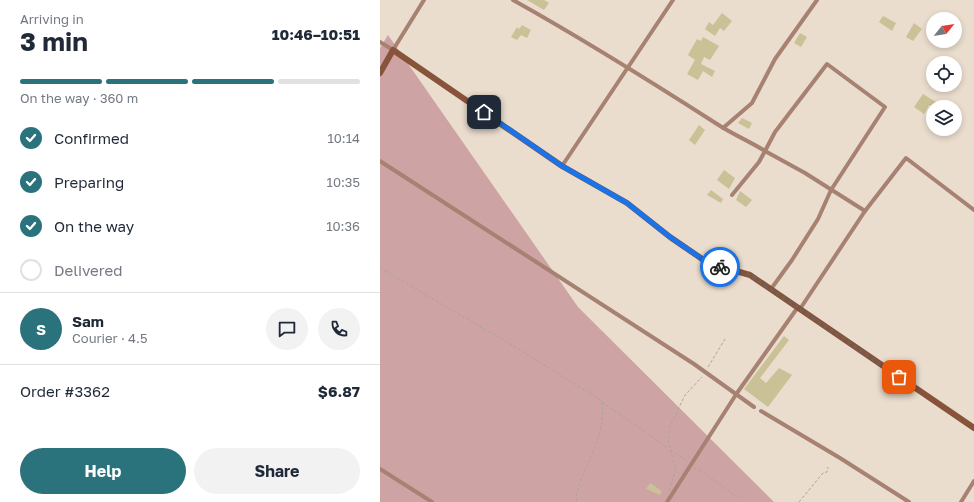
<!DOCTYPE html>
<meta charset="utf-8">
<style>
body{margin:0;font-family:"Golos Text",sans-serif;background:#f2f2f3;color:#1f2937;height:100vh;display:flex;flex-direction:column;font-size:15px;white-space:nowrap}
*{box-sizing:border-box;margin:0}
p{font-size:13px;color:#747a83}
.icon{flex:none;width:22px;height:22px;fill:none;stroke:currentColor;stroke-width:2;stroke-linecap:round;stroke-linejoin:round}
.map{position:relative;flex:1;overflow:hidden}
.sheet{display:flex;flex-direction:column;background:#fff;width:380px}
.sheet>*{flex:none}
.needle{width:26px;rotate:60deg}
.fabs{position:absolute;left:546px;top:12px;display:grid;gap:8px}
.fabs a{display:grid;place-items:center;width:36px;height:36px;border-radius:50%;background:#fff;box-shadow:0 2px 6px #0003;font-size:20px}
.pin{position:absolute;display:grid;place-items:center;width:34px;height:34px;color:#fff;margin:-17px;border-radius:8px;box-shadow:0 2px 6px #0006}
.courier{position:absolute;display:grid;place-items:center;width:40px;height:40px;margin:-20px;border:3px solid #1a73e8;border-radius:50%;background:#fff;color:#222;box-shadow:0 1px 5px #0007}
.headline em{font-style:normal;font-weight:700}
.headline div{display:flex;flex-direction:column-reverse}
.headline{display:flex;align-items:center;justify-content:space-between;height:68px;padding:0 20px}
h1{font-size:26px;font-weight:700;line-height:30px}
.bar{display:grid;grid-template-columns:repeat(4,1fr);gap:6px 4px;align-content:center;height:48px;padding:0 20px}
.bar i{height:5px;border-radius:3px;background:#e0e1e3}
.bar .active{background:#2b737c}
.bar p{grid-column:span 4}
.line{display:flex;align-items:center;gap:10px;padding:0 20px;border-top:1px solid #e0e1e3}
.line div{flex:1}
.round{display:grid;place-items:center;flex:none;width:42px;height:42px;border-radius:21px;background:#f2f2f3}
ol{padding:0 20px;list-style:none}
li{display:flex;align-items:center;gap:12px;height:44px}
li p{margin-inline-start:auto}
li .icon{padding:4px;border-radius:50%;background:#2b737c;color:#fff;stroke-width:4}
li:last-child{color:#747a83}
li i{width:22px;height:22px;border:2px solid #e0e1e3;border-radius:50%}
.primary-button{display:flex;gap:8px;margin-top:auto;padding:8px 20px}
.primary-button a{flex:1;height:46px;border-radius:24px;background:#2b737c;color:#fff;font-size:16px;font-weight:700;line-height:46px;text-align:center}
.primary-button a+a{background:#f2f2f3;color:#1f2937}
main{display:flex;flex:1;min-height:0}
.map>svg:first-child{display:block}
</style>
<main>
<section class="sheet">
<div class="headline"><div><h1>3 min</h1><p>Arriving in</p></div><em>10:46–10:51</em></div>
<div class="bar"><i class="active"></i><i class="active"></i><i class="active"></i><i></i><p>On the way · 360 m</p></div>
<ol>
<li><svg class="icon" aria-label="check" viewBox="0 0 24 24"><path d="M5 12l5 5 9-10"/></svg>Confirmed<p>10:14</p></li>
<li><svg class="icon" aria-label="check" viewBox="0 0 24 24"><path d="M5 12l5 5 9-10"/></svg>Preparing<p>10:35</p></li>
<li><svg class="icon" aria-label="check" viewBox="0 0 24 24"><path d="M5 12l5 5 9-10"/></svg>On the way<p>10:36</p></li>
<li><i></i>Delivered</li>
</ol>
<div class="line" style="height:72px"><b class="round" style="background:#2b737c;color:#fff">S</b><div><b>Sam</b><p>Courier · 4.5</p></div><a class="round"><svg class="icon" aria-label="chat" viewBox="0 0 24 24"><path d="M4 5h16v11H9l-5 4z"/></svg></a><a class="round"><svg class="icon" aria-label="phone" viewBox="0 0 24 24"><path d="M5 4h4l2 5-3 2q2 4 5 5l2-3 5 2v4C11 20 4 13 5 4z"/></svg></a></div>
<div class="line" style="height:52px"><div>Order #3362</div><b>$6.87</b></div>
<div class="primary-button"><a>Help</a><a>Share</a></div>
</section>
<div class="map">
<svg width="594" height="502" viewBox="0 0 594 502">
<rect width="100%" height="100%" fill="#eaddce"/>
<polygon fill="#cea3a3" points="8,35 198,307 394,502 0,502 0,48"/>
<g fill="#cac197">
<polygon points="147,0 164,0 169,3 164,10"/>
<polygon points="342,13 352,21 344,31 340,28 335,36 325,29 329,22 333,25"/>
<polygon points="503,16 516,23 512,31 499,22"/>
<polygon points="534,23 542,29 533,41 526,37"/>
<polygon points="142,25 151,30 147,38 141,35 137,40 131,37 137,27 139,29"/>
<polygon points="420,33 427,37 421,47 414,43"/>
<polygon points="323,37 339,46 330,60 324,57 321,64 335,71 332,77 323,71 318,80 307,74 315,60 308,55 317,39 321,41"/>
<polygon points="543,94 556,102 553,107 549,105 544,114 534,107"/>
<polygon points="362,118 372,123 369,129 358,123"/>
<polygon points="319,125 325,130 315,145 309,140"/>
<polygon points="344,170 355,178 349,189 337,180"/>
<polygon points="331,190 343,199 341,203 327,195"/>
<polygon points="360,191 372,200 366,207 356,200"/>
<polygon points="404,336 409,340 380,378 386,383 399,368 412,375 388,407 364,389"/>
<polygon points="270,483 282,491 280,495 266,489"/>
</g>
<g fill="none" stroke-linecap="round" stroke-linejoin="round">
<g stroke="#afa498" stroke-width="1" stroke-dasharray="3 2" stroke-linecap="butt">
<path d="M0,268L132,345L222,401C225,421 217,443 209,461C205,473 194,489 197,502"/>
<polyline points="328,367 345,339"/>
<polyline points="222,402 288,448"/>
<polyline points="291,450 308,461"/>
<polyline points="314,468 323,472 357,497"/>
<polyline points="289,491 296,470 288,440 290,426 305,395 322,377"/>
<polyline points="419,502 443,473 447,472 448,467"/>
</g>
<g stroke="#a78171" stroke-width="4">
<path d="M133,0C203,39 270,81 337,124C352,134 369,141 385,151L379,162L352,195"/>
<polyline points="0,42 13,50 44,0"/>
<polyline points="343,128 372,103 395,59 437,0"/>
<polyline points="0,161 314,364 374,407"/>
<polyline points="182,166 293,0"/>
<polyline points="391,289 412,260 438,219 451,190 505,107 447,64 395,132 385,151 425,173 485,211 526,158 594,210"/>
<polyline points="420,309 485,211"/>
<polyline points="381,411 460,458 529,502"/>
<polyline points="0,469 52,502"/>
<polyline points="287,502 357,393 418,307"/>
<polyline points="581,502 594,481"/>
</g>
<polyline stroke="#88533b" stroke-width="6" points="0,73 13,50 182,166 247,203 290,237 328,263 370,275 594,428"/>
</g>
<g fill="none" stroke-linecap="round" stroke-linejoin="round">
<polyline stroke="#6c645c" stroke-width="4" stroke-dasharray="0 7.2" points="340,267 370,275 519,377"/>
<polyline stroke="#1a73e8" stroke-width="5" points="104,112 182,166 247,203 290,237 328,263 340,267"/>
</g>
</svg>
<div class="fabs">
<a><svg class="needle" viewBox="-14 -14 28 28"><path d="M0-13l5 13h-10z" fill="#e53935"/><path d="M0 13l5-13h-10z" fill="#747a83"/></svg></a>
<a><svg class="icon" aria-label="locate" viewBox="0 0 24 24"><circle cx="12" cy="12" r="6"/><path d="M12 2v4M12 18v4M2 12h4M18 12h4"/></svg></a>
<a><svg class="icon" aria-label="layers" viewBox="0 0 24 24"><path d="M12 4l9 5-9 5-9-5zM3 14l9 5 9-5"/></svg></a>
</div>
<div class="pin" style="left:519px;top:377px;background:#ea580c"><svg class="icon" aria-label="bag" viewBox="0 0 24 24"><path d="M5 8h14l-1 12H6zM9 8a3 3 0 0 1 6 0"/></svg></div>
<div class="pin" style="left:104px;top:112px;background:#1f2937"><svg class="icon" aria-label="home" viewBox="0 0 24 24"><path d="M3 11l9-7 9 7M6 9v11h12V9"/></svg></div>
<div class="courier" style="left:340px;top:267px"><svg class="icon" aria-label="bike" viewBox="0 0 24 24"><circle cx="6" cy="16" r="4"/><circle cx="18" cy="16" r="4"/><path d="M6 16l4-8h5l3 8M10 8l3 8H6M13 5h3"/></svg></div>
</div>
</main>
